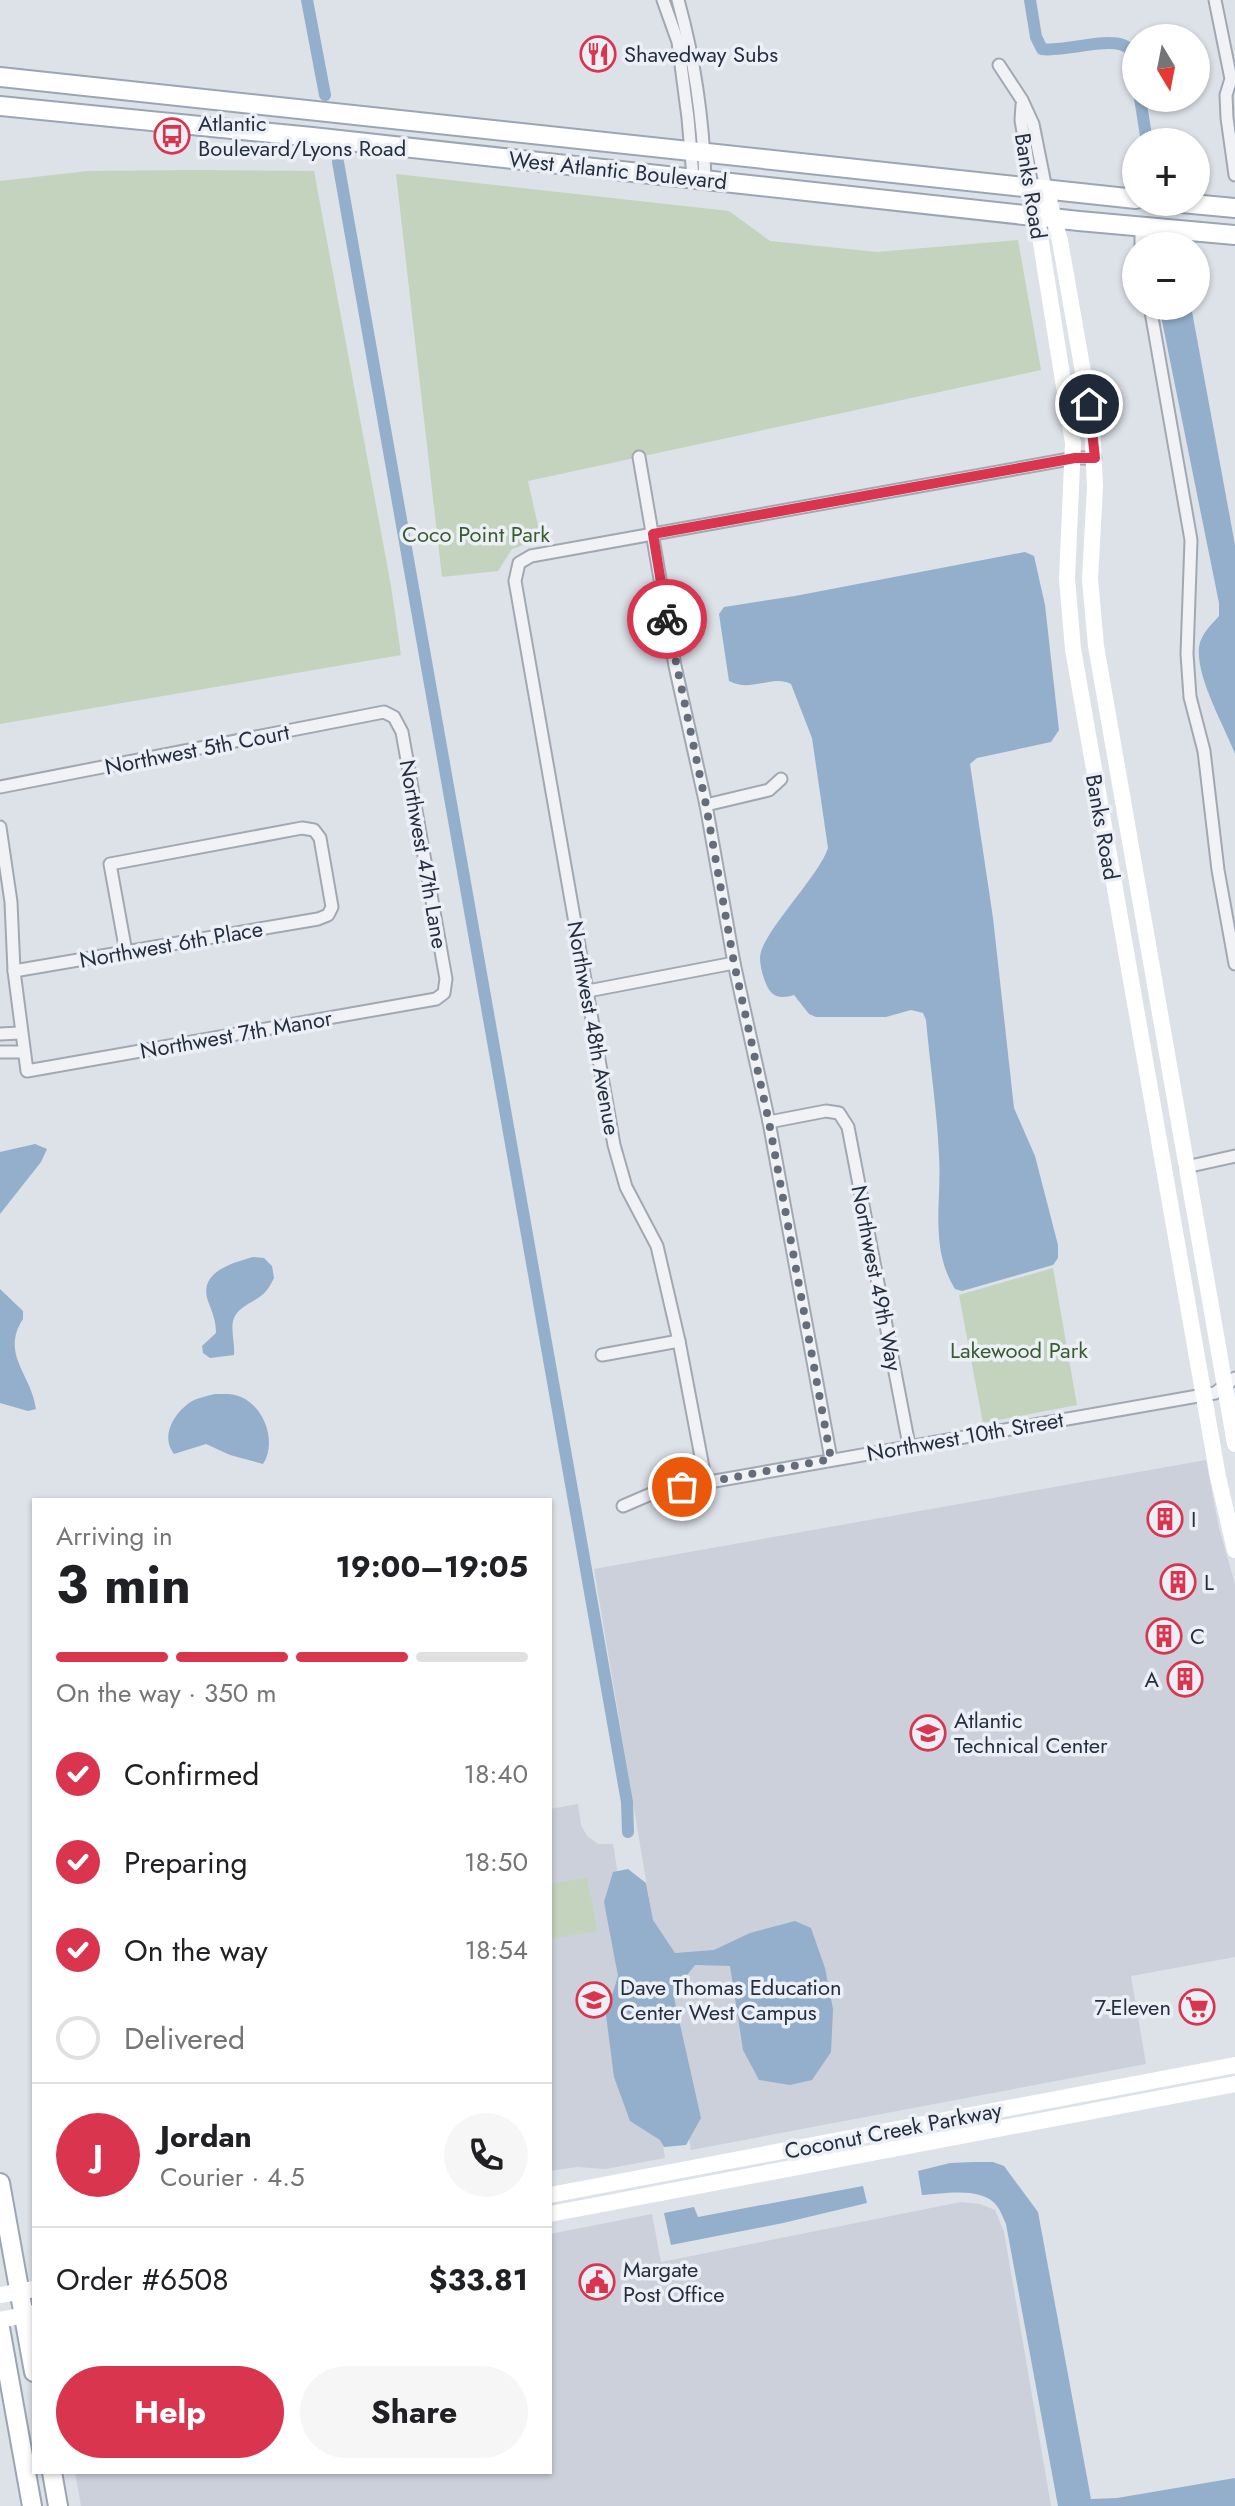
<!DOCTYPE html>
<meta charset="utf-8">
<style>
body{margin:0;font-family:Jost,sans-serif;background:#f6f6f6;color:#202124;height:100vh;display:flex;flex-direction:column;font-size:30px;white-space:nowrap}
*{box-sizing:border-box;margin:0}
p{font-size:26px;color:#757577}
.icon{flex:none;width:44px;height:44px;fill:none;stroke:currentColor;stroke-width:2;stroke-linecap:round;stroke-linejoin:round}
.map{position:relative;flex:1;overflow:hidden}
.sheet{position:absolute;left:32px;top:1498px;width:520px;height:976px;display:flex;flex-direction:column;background:#fff;border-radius:0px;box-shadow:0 2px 6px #0004}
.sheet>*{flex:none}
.needle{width:52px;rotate:170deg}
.tools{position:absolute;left:1122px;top:24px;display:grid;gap:16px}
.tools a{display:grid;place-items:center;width:88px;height:88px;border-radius:50%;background:#fff;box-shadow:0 2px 6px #0004;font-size:40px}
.pin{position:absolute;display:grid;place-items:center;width:68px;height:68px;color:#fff;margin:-34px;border:4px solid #fff;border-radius:50%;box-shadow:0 2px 8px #0007}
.courier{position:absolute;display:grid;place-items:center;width:80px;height:80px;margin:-40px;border:6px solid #da354e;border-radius:50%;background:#fff;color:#222;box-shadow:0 2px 10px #0007}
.overview em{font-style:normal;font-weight:700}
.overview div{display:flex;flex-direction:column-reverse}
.overview{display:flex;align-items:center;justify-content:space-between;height:136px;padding:0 24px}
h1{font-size:52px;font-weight:700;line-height:60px}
.bar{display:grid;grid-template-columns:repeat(4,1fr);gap:12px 8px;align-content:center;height:96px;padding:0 24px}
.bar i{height:10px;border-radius:6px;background:#e0e0e0}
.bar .active{background:#da354e}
.bar p{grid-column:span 4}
.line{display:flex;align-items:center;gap:20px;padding:0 24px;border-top:2px solid #e0e0e0}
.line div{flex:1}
.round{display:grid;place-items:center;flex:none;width:84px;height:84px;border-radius:42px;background:#f6f6f6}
ol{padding:0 24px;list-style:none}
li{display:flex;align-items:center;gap:24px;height:88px}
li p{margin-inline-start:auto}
li .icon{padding:8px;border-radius:50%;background:#da354e;color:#fff;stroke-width:4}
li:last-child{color:#757577}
li i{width:44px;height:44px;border:4px solid #e0e0e0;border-radius:50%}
.action{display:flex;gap:16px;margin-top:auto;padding:16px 24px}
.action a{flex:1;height:92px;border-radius:48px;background:#da354e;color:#fff;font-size:32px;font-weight:700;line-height:92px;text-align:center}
.action a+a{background:#f6f6f6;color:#202124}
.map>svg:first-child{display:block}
</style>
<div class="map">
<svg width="1235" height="2506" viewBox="0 0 1235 2506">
<rect width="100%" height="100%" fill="#dde1e8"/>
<g fill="#cbd0db">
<polygon points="1206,1460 1219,1528 1235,1584 1235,1957 1131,1976 1146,2064 691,2150 594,1569"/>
<polygon points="578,1804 581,1825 587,1836 598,1844 613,1844 665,2158 605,2169 577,2167 550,2171 550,1809"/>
<polygon points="961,2202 980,2204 995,2210 1004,2232 1051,2506 81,2506 75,2472 550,2472 550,2234 652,2214 661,2262"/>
</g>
<g fill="#c3d3bd">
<polygon points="195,170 314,171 391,586 401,655 0,724 0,181 88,171"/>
<polygon points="396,174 729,211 770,241 877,252 1018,240 1041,370 528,481 541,539 512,549 498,571 442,577"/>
<polygon points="1053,1268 1077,1405 983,1423 959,1295"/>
<polygon points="587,1878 597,1931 550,1939 550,1884"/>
</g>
<g fill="#94afcc">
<path d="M1159,306H1191L1235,545V754C1224,725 1196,678 1199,647C1201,634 1211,625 1219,616V603Z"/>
<path d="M1025,552L1034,556L1045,605L1059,730L1051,742L977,758L970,764L993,918L1014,1108L1035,1156L1058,1245V1258L1053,1265L962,1291L955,1289C929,1247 942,1201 939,1156C937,1111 930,1065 926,1020L923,1013L911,1010L886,1017H816L809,1014L794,995C784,998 774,999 768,988C764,981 760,967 760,958C760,934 818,878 828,848L812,738L791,684C772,674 753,693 729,681L719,614L724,607L795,596Z"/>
<polygon points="35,1144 47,1149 41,1162 0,1214 0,1152"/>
<path d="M253,1257L264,1258L272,1266L274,1278C272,1282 270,1286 267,1290C258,1302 237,1305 233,1321C231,1332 235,1344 234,1355L210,1358L203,1353L202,1346L216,1333C216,1320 212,1312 208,1301C198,1272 232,1263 253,1257Z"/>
<path d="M0,1289L23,1311V1319C0,1354 32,1375 36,1409L28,1411L0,1403Z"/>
<path d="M215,1394C223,1394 233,1393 241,1397C265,1407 277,1443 263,1464L230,1455L206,1444L174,1454C160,1436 174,1414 189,1403C196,1398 207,1396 215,1394Z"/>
<polygon points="628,1869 646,1883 653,1920 675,1953 714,1950 750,1933 795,1921 811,1928 825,1968 833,2009 831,2052 812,2080 790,2085 759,2080 743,2050 730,1966 695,1965 673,1993 701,2118 686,2145 664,2147 660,2140 630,2121 614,2077 606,2015 618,1976 604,1902 613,1872"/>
<path d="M974,2162H993L1004,2166L1038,2212L1091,2499L1117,2498L1235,2478V2506H1058L1006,2224C1003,2218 1001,2211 997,2206C982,2186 944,2194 922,2195L918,2171L950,2163Z"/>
<polygon points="863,2186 867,2203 783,2223 671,2245 664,2213 694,2207 698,2217"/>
</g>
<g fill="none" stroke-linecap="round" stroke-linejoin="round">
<g stroke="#94afcc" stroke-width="12">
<polyline points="307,0 325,95"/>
<path d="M1030,0L1036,37L1042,49C1065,53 1117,33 1130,50C1135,56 1135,67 1136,75"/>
<polyline points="1140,98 1147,142"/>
<polyline points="338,162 627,1802 628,1832"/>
</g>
<defs>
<g id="street">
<polyline points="663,0 678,42 688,118 693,177"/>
<path d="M678,0C695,61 703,116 705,179"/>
<polyline points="1215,0 1231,79 1226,95 1227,118 1235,175"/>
<polyline points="999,65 1022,100 1033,124 1046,189"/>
<polyline points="1022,105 1021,120 1032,187"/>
<polyline points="1141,226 1141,246"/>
<polyline points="1150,306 1191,540 1187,654 1190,697 1204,751 1218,870 1235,964"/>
<polyline points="639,457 675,666 706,805 734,963 769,1122 831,1459"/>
<polyline points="0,787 384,712 394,717 402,732 446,979 444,993 436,999 27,1071 14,971 11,902 0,827"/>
<polyline points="706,805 769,790 781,779"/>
<polyline points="14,971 318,919 328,915 332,907 320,838 314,830 302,828 110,864 126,952"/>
<polyline points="588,991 734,963"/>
<polyline points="0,1034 20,1033"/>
<polyline points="0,1052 24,1052"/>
<polyline points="769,1122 826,1111 839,1113 848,1127 909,1445"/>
<polyline points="1186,1167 1235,1156"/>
<polyline points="602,1355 679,1341"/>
<polyline points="706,1483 679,1341 657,1246 626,1187 614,1145 515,581 519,563 531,556 1075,458 1095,458"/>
<polyline points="623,1506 658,1491 1215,1393 1235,1378"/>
</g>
<g id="primary">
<polyline points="0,77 1136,199"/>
<polyline points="0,106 312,137 1079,221 1235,235"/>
<polyline points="1171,202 1235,208"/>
<polyline points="0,2183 34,2372"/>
<polyline points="0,2328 32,2506"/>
<polyline points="52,2472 58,2506"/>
</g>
</defs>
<use href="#street" stroke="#a2a8b2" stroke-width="15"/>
<use href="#primary" stroke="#9ba5b5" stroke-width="22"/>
<use href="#street" stroke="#f0f2f6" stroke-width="11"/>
<g stroke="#fff" stroke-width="16">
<polyline points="1032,187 1073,443 1067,579 1073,649 1218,1477 1235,1550"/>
<polyline points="1046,189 1060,241 1092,423 1095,487 1090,579 1096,646 1235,1444"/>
<polyline points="550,2195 1235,2065"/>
<polyline points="550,2214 1235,2084"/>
<polyline points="0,2295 34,2289"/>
<polyline points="0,2320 34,2313"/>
</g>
<use href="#primary" stroke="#fff" stroke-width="18"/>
</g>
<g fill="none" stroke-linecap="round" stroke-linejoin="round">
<polyline stroke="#656d7b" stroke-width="8" stroke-dasharray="0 14.4" points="667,619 706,805 734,963 769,1122 831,1459 682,1487"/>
<polyline stroke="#da354e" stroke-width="10" points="667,619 653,534 1075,458 1095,458 1089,404"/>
</g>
<defs>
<symbol id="restaurant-ring" viewBox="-11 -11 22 22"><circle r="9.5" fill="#ecf0f6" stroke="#da354e" stroke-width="1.5"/><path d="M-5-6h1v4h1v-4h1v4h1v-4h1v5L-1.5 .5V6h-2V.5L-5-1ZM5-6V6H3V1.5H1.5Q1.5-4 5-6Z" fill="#da354e"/></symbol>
<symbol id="bus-ring" viewBox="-11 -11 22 22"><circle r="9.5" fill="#ecf0f6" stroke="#da354e" stroke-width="1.5"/><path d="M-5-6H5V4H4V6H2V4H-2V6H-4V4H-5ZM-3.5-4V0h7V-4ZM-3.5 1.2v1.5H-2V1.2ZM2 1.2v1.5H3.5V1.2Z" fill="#da354e"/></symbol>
<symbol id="building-ring" viewBox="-11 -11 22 22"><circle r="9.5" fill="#ecf0f6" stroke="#da354e" stroke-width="1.5"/><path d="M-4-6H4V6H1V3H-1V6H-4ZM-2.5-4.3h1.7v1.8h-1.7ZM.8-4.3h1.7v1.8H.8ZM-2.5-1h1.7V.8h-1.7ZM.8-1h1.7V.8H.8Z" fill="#da354e"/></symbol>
<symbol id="school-ring" viewBox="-11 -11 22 22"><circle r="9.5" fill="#ecf0f6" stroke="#da354e" stroke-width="1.5"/><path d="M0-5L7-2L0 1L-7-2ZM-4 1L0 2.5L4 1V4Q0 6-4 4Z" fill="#da354e"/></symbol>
<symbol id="supermarket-ring" viewBox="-11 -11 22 22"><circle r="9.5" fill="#ecf0f6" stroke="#da354e" stroke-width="1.5"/><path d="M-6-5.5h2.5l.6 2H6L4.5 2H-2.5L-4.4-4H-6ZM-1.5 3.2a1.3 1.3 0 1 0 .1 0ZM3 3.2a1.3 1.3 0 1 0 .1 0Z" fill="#da354e"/></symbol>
<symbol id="civic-ring" viewBox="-11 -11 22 22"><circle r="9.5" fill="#ecf0f6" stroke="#da354e" stroke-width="1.5"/><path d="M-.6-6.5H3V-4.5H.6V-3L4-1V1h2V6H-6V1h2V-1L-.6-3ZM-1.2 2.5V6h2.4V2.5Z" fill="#da354e"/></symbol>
</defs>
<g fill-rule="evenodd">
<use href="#restaurant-ring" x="578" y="34" width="40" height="40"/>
<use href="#bus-ring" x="152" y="116" width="40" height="40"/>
<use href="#building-ring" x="1145" y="1499" width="40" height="40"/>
<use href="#building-ring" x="1158" y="1562" width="40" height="40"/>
<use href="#building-ring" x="1144" y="1616" width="40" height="40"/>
<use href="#building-ring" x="1165" y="1659" width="40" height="40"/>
<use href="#school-ring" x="908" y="1713" width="40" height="40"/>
<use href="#school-ring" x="574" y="1980" width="40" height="40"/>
<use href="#supermarket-ring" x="1177" y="1987" width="40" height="40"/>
<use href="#civic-ring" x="577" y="2262" width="40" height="40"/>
</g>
<g text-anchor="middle" stroke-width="7" stroke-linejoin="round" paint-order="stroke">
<g font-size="22" fill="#252f40" stroke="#ecf0f6" text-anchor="start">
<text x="624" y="62">Shavedway Subs</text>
<text x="198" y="131">Atlantic<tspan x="198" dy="25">Boulevard/Lyons Road</tspan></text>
<text x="1191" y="1527">I</text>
<text x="1204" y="1590">L</text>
<text x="1190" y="1644">C</text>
<text x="1159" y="1687" text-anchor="end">A</text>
<text x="954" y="1728">Atlantic<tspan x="954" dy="25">Technical Center</tspan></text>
<text x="620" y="1995">Dave Thomas Education<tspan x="620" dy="25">Center West Campus</tspan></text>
<text x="1171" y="2015" text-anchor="end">7-Eleven</text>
<text x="623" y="2277">Margate<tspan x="623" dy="25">Post Office</tspan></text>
</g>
<g font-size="22" fill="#252f40" stroke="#ecf0f6">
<text transform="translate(618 170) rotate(6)" y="8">West Atlantic Boulevard</text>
<text transform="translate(1031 186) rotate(81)" y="8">Banks Road</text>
<text transform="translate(197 749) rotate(-11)" y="8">Northwest 5th Court</text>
<text transform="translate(1103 827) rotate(80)" y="8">Banks Road</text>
<text transform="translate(424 854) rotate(80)" y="8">Northwest 47th Lane</text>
<text transform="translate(171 944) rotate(-10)" y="8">Northwest 6th Place</text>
<text transform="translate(594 1028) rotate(80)" y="8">Northwest 48th Avenue</text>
<text transform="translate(236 1034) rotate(-10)" y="8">Northwest 7th Manor</text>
<text transform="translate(877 1278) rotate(79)" y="8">Northwest 49th Way</text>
<text transform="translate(965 1436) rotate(-10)" y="8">Northwest 10th Street</text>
<text transform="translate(893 2130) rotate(-11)" y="8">Coconut Creek Parkway</text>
</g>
<g font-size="22" fill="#395d31" stroke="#ecf0f6">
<text x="476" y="542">Coco Point Park</text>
<text x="1019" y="1358">Lakewood Park</text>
</g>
</g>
</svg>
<div class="tools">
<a><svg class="needle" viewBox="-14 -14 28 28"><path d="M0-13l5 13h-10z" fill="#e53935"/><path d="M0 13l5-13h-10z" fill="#757577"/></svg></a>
<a>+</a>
<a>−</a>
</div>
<div class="pin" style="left:682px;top:1487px;background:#ea580c"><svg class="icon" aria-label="bag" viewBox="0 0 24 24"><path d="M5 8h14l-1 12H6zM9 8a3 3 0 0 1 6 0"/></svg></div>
<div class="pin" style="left:1089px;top:404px;background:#1f2937"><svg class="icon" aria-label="home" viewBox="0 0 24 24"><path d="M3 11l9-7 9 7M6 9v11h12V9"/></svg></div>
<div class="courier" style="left:667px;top:619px"><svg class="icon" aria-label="bike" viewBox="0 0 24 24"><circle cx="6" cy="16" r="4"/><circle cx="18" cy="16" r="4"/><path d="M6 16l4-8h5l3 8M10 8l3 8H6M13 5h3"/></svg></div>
<section class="sheet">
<div class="overview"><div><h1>3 min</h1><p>Arriving in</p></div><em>19:00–19:05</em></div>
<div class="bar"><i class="active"></i><i class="active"></i><i class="active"></i><i></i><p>On the way · 350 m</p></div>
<ol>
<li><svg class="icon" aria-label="check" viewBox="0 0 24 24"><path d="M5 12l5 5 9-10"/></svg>Confirmed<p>18:40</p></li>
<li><svg class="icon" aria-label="check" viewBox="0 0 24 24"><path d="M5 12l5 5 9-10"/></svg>Preparing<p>18:50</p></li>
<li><svg class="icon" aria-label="check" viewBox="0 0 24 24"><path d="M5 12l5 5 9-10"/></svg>On the way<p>18:54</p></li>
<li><i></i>Delivered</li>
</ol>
<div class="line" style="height:144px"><b class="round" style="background:#da354e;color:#fff">J</b><div><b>Jordan</b><p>Courier · 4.5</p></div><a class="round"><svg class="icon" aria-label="phone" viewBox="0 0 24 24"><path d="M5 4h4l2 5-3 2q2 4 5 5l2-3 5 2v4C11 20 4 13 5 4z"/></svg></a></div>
<div class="line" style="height:104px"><div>Order #6508</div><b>$33.81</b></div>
<div class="action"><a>Help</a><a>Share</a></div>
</section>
</div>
